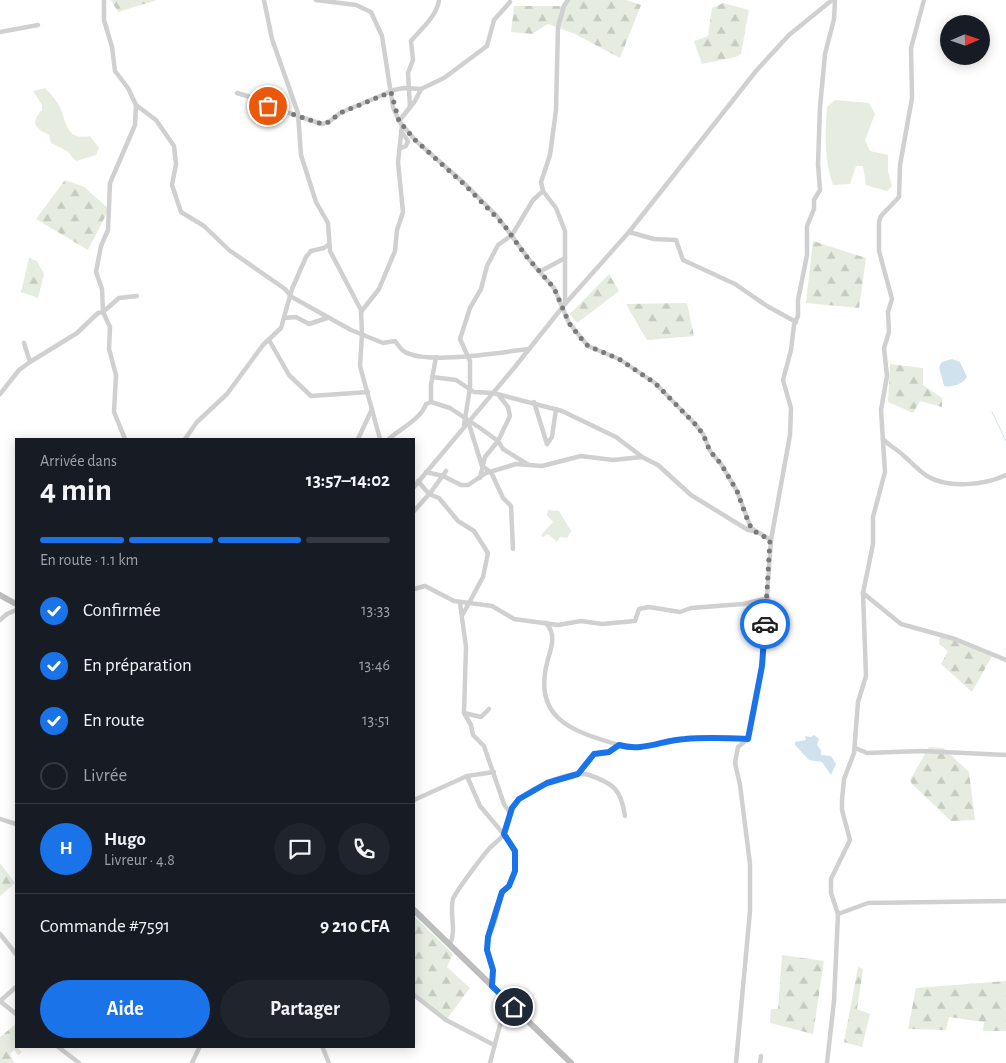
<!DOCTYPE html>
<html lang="fr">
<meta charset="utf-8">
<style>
body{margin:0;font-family:"Alegreya Sans",sans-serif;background:#20242c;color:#f1f3f6;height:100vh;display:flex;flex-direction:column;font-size:19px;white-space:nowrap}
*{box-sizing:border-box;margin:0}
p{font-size:16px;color:#9ea1a6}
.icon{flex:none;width:28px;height:28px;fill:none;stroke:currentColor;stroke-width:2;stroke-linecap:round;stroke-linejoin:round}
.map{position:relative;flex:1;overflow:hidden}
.side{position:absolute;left:15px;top:438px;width:400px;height:610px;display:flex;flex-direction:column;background:#171b24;border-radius:0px;box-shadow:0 2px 12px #0003}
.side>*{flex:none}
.needle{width:32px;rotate:88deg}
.tools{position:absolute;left:940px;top:15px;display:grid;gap:10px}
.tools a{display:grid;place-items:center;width:50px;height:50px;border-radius:50%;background:#171b24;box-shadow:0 2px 12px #0003;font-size:25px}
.pin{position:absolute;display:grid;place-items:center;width:42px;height:42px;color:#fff;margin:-21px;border:2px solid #fff;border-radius:50%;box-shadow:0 1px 5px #0007}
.courier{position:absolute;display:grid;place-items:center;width:50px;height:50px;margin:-25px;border:4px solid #1a73e8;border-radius:50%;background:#fff;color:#222;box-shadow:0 1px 6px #0007}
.overview em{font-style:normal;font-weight:700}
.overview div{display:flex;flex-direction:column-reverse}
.overview{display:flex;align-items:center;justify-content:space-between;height:85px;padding:0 25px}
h1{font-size:32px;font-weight:700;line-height:38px}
.bar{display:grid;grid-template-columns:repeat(4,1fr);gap:8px 5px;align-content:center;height:60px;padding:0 25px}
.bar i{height:6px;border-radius:4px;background:#363941}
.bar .current{background:#1a73e8}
.bar p{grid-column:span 4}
.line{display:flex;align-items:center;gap:12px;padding:0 25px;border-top:1px solid #363941}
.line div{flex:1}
.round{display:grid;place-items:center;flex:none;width:52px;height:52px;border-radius:26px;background:#20242c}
ol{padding:0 25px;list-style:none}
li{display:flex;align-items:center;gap:15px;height:55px}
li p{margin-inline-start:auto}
li .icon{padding:5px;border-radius:50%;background:#1a73e8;color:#fff;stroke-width:4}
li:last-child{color:#9ea1a6}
li i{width:28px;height:28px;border:2px solid #363941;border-radius:50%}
.button{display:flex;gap:10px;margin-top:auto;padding:10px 25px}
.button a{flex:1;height:58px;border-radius:30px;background:#1a73e8;color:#fff;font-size:20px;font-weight:700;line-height:58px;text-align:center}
.button a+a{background:#20242c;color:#f1f3f6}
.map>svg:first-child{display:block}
</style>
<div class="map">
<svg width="1006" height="1063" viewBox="0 0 1006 1063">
<defs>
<pattern id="forest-firs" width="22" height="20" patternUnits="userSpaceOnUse" patternTransform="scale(1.25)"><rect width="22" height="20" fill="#e6ecdf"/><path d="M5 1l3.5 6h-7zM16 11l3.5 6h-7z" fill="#c6cbc0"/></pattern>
</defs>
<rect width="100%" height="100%" fill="#fff"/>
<g fill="#e6ecdf">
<path d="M45,88C51,94 56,100 60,107C67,123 66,141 90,136L99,148L96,155L76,161L67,151L51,143L49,135C35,128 30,123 42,110V105L33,91Z"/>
<path d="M835,100L869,103L875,114L865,140L870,151L888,155V171L892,186L887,191L866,185L863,166H856L850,184L833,185C824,160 825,132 827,107Z"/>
<polygon points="548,510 559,511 571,531 567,538 560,537 557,542 548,534 543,537 541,535 553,522 547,515"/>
</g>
<g fill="url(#forest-firs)">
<polygon points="111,0 157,0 118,12"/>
<polygon points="568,0 626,0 641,5 620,58 575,34 548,24 532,34 511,32 514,6 564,6"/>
<polygon points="723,3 749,10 741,54 736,57 702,64 694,41 708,36 712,8"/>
<polygon points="65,180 84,187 109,209 88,250 36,219"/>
<polygon points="813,241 866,258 859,308 806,303"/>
<polygon points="29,258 37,261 44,274 38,298 21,292"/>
<polygon points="609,274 619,291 577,323 570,314"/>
<polygon points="687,303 694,336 647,340 626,304"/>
<polygon points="890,364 923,368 923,385 942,398 942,407 920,401 913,413 888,402"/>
<polygon points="940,635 992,656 972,692 941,664 948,651 939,644"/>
<polygon points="929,747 943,748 969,772 975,820 951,821 912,784 910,780"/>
<polygon points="0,863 15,883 0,896"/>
<polygon points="414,916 453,954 447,967 470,988 446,1020 414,995"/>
<polygon points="782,955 824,961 813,1034 770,1023 771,1009 778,1009"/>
<polygon points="858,967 863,969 857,1009 870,1014 862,1047 844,1042"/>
<polygon points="1006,981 1006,1031 983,1031 984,1022 949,1017 946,1030 908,1029 916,988"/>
<polygon points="16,1024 16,1046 22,1052 18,1055 14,1050 10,1054 14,1063 0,1063 0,1037"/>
</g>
<g fill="#cfe2ee">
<path d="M952,359L960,362L967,377C963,384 951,388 944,386L939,367L942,362Z"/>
<polygon points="814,735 819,739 817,745 821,750 821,755 831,756 836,764 831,775 822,762 809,760 795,745 795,742 806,740 805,736 811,737"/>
</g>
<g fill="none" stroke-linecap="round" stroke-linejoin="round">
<polyline stroke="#cfe2ee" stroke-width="1" points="992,412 1006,441"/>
<g stroke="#d0d0d0" stroke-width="4.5">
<polyline points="104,0 104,20 112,47 115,71 128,88 136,105 156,120 174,146 176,164 172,185 181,212 204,226 229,250 285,289 290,295"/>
<polyline points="264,0 272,39 298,113 301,155 316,202 328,223 330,251 361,310 362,334 360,366 380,439"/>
<polyline points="316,0 356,5 371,12 382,36 393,107 399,121 415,140 465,184 497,216 531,262 554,288 569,323 588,346 619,359 655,383 695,424 703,434 710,451 721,464 737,491 751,528 771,540"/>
<polyline points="0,32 38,25"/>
<polyline points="237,93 254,98 268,106 322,124 329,122 340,113 394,90 404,88 421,89"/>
<path d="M410,107L408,73L413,60L411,41C421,29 437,16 439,0"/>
<polyline points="399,121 415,101 421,89 444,78 487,46 494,20 510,2"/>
<polyline points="401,148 406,146 408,141 401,131"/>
<polyline points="629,232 654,239 676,240 683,260 735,284 767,306 796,322"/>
<polyline points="541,271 565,258"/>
<path d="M290,296L351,330L383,343L395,341C398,345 401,350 405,352C428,365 502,352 529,349"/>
<polyline points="565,304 565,231 556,208 543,191 541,182 550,155 556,110 558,27 564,6 568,0"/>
<polyline points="361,312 379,289 395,251 397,230 403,212 398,162 402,125"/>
<polyline points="284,318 296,317 309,324 327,318"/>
<polyline points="269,340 289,375 311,396 368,392"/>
<polyline points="30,362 77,333 98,313 103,312 119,298 137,296"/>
<polyline points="432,377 456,380 474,392 493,393 562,411 616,437 641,456"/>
<polyline points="0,394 19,370 30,362 24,343"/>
<polyline points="431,402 431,385 436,357"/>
<polyline points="534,402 547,444"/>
<polyline points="468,421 482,466 491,472 503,498 511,506 513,549"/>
<polyline points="464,425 470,388 470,361 460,339 470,308 481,289 487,266 498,245 512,235 533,200 543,191"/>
<polyline points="125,439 114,412 116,375 109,349 110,327 103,312 102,289 96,272 101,246 108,230 110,183 135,125 136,105"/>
<polyline points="185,439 197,422 227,394 263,345 281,328 292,289 306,257 311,251 324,248 328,245"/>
<polyline points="358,439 372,409"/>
<path d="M389,439C401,428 421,419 426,404L431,402L450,408L480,428L498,441L503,449L527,464"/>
<path d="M883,439C889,446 897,449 904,456C912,463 918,470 927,476C948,489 985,485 1006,475"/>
<polyline points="547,444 552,437 556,409"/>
<polyline points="426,472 443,476 461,485 468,485 486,473 516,464 542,466 581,456 613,460 642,457 658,465 691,495 748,530 754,531"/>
<polyline points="480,478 485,457 498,441 510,416 508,407 500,397"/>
<polyline points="418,481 429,494 439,498 458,521 474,531 488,553 483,577 463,614"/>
<polyline points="414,487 514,368 565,304 629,232 756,71 789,35 832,0"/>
<polyline points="414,511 431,492 446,471"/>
<polyline points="414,589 425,586 454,601 492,606 514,619 558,625 581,621 602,624 635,621 639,609 649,607 680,612 691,608 743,604 768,598"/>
<polyline points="863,593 901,624 955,639 1006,660"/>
<polyline points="460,603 466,647 464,713 471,725 473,735 484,746 504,804 510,813"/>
<polyline points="0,620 7,614 16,610"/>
<path d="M546,623C556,634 552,646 548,659C531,719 572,731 619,745"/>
<polyline points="464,713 481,717 489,709"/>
<polyline points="855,748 867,753 922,751 1006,755"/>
<path d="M578,774L594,754L609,752L619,745C643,752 661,741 685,739C706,737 727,739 748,739"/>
<polyline points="467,776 480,806 507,838 515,851 515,871 509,886 502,892 495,921 488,937 487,950 493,970 492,985"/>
<polyline points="414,800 467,776 494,772"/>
<polyline points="0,819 16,824"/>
<polyline points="838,914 868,903 1006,901"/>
<polyline points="0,934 16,954"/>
<path d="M450,944C457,929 449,914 453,899C456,891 482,857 488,850C493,844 500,840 504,834C509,826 508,816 512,808C521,791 570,769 589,775C613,783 621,789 625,816"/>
<polyline points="414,995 446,1020 494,1045"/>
<polyline points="0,1001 16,987"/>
<polyline points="0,1001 16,1014"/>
<polyline points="57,1046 79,1063"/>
<polyline points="322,1046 329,1063"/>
<polyline points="192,1063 200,1046"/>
<polyline points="490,1063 500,1025 514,1007"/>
<polyline points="736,1063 750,911 750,864 740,785 735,763 738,747 748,739 762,666 771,540 790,435 791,408 783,380 791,350 794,325 798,316 798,300 807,255 807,226 814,209 814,200 820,190 818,164 820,107 825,54 834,19 835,0"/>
<polyline points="760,1063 761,1056"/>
<polyline points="827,1063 834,1001 838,914 831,893 831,879 850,840 842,810 842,800 844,779 854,753 858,702 866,676 863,593 873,544 873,517 885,472 881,410 887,376 884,348 889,332 888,312 892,299 879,251 879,222 881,216 899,197 900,165 912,98 911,48 924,0"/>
</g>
<g stroke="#bdbdbd" stroke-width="6">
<polyline points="0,595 16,604"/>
<polyline points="414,910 571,1063"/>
</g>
</g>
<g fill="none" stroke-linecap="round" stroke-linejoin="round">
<polyline stroke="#7a7a7a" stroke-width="5" stroke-dasharray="0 9" points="268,106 322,124 329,122 340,113 391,92 399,121 415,140 464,184 504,225 526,256 554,288 569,323 579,336 588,346 619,359 655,383 695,424 703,434 710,451 721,464 737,491 749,524 754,531 770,540 765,624"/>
<path stroke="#1a73e8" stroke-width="6" d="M514,1007L492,986L493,970L487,950L488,937L502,892L509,886L515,871V851L504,834L512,808L519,799L547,783L578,774L594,754L609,752L619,745C643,752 662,740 685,739C706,737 727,738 748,739L762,666L765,624"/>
</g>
</svg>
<div class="tools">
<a><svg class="needle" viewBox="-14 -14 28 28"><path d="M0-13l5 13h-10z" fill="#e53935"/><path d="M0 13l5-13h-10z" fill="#9ea1a6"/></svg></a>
</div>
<div class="pin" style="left:268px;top:106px;background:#ea580c"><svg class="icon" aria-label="bag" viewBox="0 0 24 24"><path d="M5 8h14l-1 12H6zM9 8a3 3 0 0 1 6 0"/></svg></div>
<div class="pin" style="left:514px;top:1007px;background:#1f2937"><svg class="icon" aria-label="home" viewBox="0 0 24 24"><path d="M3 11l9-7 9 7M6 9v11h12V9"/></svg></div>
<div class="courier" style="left:765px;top:624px"><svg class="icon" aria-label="car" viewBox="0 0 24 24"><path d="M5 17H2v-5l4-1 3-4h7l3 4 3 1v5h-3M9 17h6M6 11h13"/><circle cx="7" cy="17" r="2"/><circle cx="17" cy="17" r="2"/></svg></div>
<section class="side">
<div class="overview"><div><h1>4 min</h1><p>Arrivée dans</p></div><em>13:57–14:02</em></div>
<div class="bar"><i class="current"></i><i class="current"></i><i class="current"></i><i></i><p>En route · 1.1 km</p></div>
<ol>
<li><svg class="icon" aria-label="check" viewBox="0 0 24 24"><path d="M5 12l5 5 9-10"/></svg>Confirmée<p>13:33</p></li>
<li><svg class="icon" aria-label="check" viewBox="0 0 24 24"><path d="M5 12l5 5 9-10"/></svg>En préparation<p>13:46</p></li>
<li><svg class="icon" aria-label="check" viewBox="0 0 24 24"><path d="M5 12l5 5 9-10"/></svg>En route<p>13:51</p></li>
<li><i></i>Livrée</li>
</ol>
<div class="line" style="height:90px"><b class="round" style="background:#1a73e8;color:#fff">H</b><div><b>Hugo</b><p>Livreur · 4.8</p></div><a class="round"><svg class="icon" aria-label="chat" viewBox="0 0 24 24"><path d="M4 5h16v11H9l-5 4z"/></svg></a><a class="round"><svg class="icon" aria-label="phone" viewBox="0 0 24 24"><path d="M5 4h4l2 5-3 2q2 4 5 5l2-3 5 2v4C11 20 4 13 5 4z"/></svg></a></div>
<div class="line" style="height:65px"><div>Commande #7591</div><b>9 210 CFA</b></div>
<div class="button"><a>Aide</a><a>Partager</a></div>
</section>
</div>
